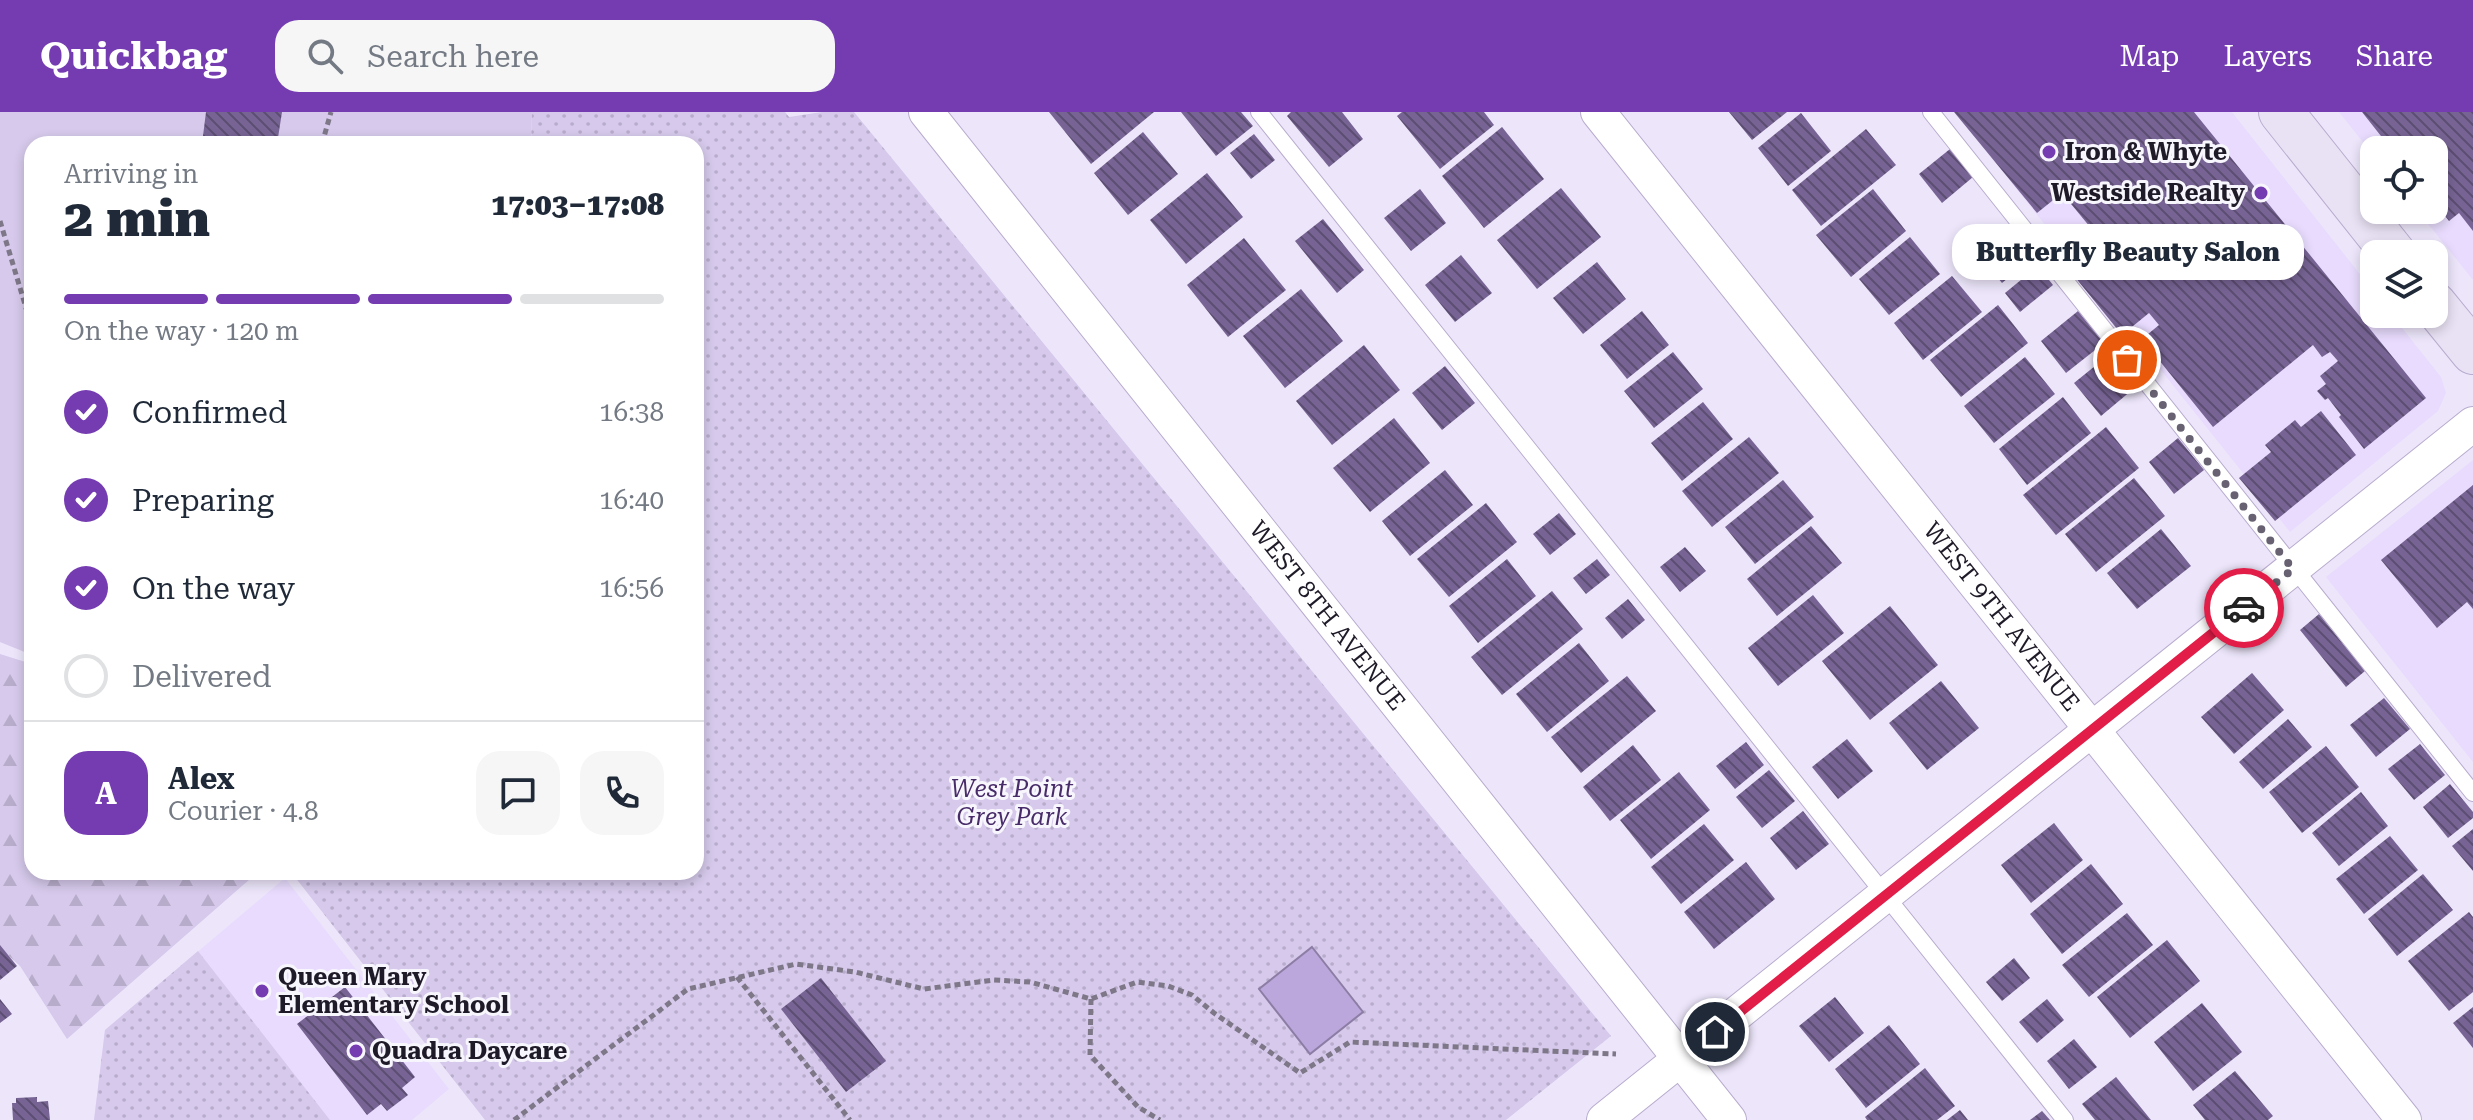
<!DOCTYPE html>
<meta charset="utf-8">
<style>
body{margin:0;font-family:"Roboto Serif",serif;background:#f6f6f7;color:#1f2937;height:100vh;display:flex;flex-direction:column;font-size:30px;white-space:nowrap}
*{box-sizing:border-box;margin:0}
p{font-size:26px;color:#747a83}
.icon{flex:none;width:44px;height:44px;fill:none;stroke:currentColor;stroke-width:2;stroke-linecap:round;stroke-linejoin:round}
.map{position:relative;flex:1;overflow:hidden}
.details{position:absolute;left:24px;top:24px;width:680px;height:744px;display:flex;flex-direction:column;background:#fff;border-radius:24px;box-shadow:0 4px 12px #0003}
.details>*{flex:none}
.controls{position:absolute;left:2360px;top:24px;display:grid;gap:16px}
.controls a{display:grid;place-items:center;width:88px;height:88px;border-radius:16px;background:#fff;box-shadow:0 4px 12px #0003;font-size:40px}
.pin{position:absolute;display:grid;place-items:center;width:68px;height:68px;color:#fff;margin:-34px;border:4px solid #fff;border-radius:50%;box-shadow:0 2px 8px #0007}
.courier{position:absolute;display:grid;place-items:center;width:80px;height:80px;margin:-40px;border:6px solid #e11d48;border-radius:50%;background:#fff;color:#222;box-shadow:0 2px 10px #0007}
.bubble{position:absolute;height:56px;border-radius:24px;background:#fff;box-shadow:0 4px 12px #0003;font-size:26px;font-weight:800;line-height:56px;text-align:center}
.head em{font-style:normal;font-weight:800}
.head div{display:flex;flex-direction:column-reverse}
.head{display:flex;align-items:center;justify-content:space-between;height:136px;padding:0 40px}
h1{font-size:52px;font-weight:800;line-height:60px}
.bar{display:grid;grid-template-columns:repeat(4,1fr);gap:12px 8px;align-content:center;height:96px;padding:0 40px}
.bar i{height:10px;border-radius:6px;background:#e0e1e3}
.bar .selected{background:#753cb2}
.bar p{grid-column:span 4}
.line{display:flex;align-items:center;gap:20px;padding:0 40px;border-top:2px solid #e0e1e3}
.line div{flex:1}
.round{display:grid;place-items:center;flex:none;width:84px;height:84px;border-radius:24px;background:#f6f6f7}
ol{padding:0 40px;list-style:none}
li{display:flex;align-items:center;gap:24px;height:88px}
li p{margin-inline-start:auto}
li .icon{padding:8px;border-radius:50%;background:#753cb2;color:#fff;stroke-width:4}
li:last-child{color:#747a83}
li i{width:44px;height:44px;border:4px solid #e0e1e3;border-radius:50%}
header{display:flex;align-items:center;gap:48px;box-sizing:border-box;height:112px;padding:0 40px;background:#753cb2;color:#fff}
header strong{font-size:38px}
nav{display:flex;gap:44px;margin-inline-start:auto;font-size:28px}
.search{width:560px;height:72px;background:#f6f6f7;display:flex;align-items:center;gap:20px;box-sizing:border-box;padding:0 28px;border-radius:24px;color:#747a83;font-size:30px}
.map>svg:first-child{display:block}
</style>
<header>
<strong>Quickbag</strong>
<div class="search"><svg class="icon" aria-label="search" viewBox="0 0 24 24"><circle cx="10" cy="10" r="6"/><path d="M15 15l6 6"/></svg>Search here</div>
<nav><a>Map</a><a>Layers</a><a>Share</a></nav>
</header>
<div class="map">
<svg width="2473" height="1008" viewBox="0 0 2473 1008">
<defs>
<pattern id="forest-firs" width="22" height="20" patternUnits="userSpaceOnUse" patternTransform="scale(2)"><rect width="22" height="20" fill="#d6c9eb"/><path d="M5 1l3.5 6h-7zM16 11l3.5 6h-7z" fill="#b7acca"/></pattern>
<pattern id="park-dots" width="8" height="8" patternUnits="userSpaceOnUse" patternTransform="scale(2)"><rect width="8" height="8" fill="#d6c9eb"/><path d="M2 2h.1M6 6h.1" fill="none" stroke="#b7acca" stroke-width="1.8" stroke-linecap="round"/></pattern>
<pattern id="building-back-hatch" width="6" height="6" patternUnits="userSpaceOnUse" patternTransform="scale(2)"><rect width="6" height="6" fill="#776494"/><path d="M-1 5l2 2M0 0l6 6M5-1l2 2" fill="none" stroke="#5c4d72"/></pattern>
</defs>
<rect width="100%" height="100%" fill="#ede6fb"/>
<g fill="#e8dbfd">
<polygon points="1955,0 2232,0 2374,180 2374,202 2391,202 2441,265 2446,281 2438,299 2290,420"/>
<polygon points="2339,0 2473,0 2473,168 2417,98 2434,98 2434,38 2374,38 2374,44"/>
<polygon points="2473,348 2473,650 2326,465"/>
<polygon points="285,766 449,977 412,1008 94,1008 105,918"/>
</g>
<polygon fill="#d6c9eb" points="0,0 532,0 531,32 32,32 32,543 0,530"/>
<polygon fill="url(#forest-firs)" points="0,542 32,552 32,760 258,760 67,927 20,854 0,836"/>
<g fill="url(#park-dots)">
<polygon points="532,0 785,0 789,5 822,0 854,0 1611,924 1506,1008 485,1008 291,760 696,760 696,32 531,32"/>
<polygon points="198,839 330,1008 94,1008 105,918"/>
</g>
<polygon fill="#bba7db" stroke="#8c7da5" stroke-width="2" points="1312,835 1363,900 1310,942 1259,877"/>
<g fill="url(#building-back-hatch)">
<polygon points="206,0 282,0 277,32 202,32"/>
<polygon points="1049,0 1154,0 1091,52"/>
<polygon points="1181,0 1241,0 1253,14 1216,44"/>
<polygon points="1291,0 1342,0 1363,27 1329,55 1287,4"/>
<polygon points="1402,0 1484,0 1494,13 1440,57 1397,4"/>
<polygon points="1729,0 1787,0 1752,28"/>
<polygon points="1954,0 2194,0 2426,286 2364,337 2339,305 2341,303 2328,286 2325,288 2317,279 2326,272 2320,264 2338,249 2330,240 2322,245 2313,233 2213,315 2142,227 2159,213 2149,201 2122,223 2062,149 2095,121 2062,81 2037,101"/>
<polygon points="2362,0 2473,0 2473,119 2459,101 2449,109 2434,90 2434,38 2392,38"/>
<polygon points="1801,1 1831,39 1788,74 1758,36"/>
<polygon points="1502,15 1544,67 1484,116 1442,64"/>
<polygon points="1866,17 1896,53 1821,114 1792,78"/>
<polygon points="1143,20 1178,62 1128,103 1094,61"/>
<polygon points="1254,22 1275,48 1251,67 1230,41"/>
<polygon points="1950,37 1973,65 1942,91 1919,62"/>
<polygon points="1207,61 1243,105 1186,152 1150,108"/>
<polygon points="1561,76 1601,125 1537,177 1497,128"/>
<polygon points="1420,77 1446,111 1411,139 1384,106"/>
<polygon points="1873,77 1906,119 1851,165 1816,123"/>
<polygon points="1323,107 1364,158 1337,181 1295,129"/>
<polygon points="2007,115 2032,146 2002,171 1976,139"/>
<polygon points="1910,125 1940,162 1889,203 1859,167"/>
<polygon points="1244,126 1286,178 1228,225 1187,173"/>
<polygon points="1461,143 1492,181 1455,210 1425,173"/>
<polygon points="1597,150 1626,187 1583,222 1553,186"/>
<polygon points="2038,154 2053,173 2020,200 2005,181"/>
<polygon points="1952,164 1982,200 1923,248 1894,211"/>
<polygon points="1301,177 1343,229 1285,276 1243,224"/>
<polygon points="1998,193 2028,231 1961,285 1930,248"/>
<polygon points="1642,199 1669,233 1627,267 1600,233"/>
<polygon points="2078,199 2104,231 2066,261 2041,229"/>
<polygon points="1364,233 1400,278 1332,333 1296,289"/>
<polygon points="1673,240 1703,277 1654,316 1624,279"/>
<polygon points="2111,241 2138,273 2101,304 2074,271"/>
<polygon points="2025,245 2055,282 1994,331 1964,294"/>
<polygon points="1445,254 1475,291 1442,318 1412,281"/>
<polygon points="2063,285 2091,321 2027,373 1999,337"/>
<polygon points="1703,290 1733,327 1682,369 1651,331"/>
<polygon points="2321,299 2356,343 2275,409 2239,366 2271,340 2265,333 2295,308 2301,315"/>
<polygon points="1394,306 1430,351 1370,400 1333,356"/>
<polygon points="2106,315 2139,356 2056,423 2023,383"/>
<polygon points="1749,325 1779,361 1712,415 1682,379"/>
<polygon points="2178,326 2204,358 2174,382 2149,350"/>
<polygon points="1445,358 1473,393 1410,444 1382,409"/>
<polygon points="2134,366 2165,404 2096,460 2065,422"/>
<polygon points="1783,368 1814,405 1755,452 1725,415"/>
<polygon points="2473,373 2473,497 2467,490 2437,516 2381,448"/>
<polygon points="1486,391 1517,430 1449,485 1417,447"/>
<polygon points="1559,401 1576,422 1550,443 1533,422"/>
<polygon points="1811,414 1842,451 1777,504 1747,467"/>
<polygon points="2161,417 2191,454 2137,497 2107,461"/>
<polygon points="1685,435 1706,459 1680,480 1660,455"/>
<polygon points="1507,447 1536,484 1478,531 1449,494"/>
<polygon points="1597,447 1610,463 1586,482 1573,466"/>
<polygon points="1552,479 1583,517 1502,583 1471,545"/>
<polygon points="1813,483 1844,521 1778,574 1748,536"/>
<polygon points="1628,487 1645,508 1622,527 1605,506"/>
<polygon points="1890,494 1938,553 1870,608 1822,549"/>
<polygon points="2319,502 2365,559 2346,575 2300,518"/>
<polygon points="1579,531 1609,569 1547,620 1516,582"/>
<polygon points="2252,561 2284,598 2234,642 2201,605"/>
<polygon points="1627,564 1656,599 1581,661 1551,625"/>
<polygon points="1941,569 1979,616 1927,658 1889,611"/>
<polygon points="2384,586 2410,617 2376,645 2350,613"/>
<polygon points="2288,607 2312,635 2263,677 2239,650"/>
<polygon points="1847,627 1873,659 1838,687 1812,655"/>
<polygon points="1746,630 1764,653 1735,677 1716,654"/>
<polygon points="2420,632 2445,663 2414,688 2388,657"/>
<polygon points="1633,633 1661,668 1610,709 1583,675"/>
<polygon points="2326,634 2359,675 2302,721 2269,680"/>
<polygon points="1769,658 1795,689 1762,716 1736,685"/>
<polygon points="1679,660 1710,698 1651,747 1620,708"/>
<polygon points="2450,672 2473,700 2473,706 2448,726 2423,695"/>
<polygon points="2361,680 2388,714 2339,754 2312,721"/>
<polygon points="1803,699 1829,732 1796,758 1770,726"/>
<polygon points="2054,711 2083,748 2031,791 2001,753"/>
<polygon points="1704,712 1734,748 1681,792 1651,755"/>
<polygon points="2473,717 2473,759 2452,734"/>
<polygon points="2390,724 2418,758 2364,802 2336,767"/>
<polygon points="1746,750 1775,787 1714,837 1684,800"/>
<polygon points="2091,752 2123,792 2062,842 2030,802"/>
<polygon points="2423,762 2453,798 2397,844 2368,807"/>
<polygon points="2469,800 2473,805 2473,880 2449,899 2408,849"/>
<polygon points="2127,801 2153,833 2089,885 2062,853"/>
<polygon points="2167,828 2200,869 2130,926 2097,885"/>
<polygon points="0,833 17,854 0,868"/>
<polygon points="2014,846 2030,866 2002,889 1986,870"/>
<polygon points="821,866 886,949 846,980 781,897"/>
<polygon points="345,875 415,965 402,976 408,983 387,999 381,992 367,1003 297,912"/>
<polygon points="1835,885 1864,921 1829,950 1799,914"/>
<polygon points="0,887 12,902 0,911"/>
<polygon points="2047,887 2064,908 2037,931 2019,910"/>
<polygon points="2202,891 2242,940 2193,979 2154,930"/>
<polygon points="2473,895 2473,936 2453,911"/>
<polygon points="1889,913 1920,952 1866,996 1835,957"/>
<polygon points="2074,927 2097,955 2069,977 2047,949"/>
<polygon points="1925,956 1955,994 1937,1008 1867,1008 1865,1005"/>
<polygon points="2235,959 2273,1004 2268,1008 2205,1008 2193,993"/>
<polygon points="2116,965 2151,1008 2095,1008 2082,992"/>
<polygon points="37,985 37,990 48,989 50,1008 13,1008 12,991 16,991 16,986"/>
<polygon points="1960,998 1968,1008 1947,1008"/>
<polygon points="2042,999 2050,1008 2030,1008"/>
</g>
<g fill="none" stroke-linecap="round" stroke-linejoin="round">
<defs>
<g id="lane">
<polyline points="1259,0 2065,1008"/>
<polyline points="1931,0 2473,681"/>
</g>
<g id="street">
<path id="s1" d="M926,0L1729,1008"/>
<path id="s2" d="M1598,0L2404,1008"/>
<polyline points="1604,1008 2473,312"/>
</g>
<g id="secondary">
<polyline points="2281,0 2394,142"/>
<polyline points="2434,192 2473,240"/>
</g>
</defs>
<use href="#lane" stroke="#b9acce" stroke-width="18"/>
<use href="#street" stroke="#b9acce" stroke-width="36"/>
<use href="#secondary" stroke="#b9acce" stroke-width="46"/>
<g stroke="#7d7788" stroke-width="5" stroke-dasharray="6 4" stroke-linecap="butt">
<polyline points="322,32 331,0"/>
<polyline points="0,109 32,216"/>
<polyline points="737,865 850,1008"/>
<polyline points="1091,887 1090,943 1138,995 1160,1008"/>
<polyline points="514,1008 688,877 796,852 855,860 924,877 994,868 1030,870 1091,887 1137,870 1168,874 1192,883 1214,901 1300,961 1350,930 1616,942"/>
</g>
<use href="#lane" stroke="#fff" stroke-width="16"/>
<use href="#street" stroke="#fff" stroke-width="34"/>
<use href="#secondary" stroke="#e9e2f5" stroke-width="44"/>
</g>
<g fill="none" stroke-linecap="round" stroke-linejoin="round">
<polyline stroke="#676171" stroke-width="8" stroke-dasharray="0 14.4" points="2127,248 2293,457 2244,496"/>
<polyline stroke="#e11d48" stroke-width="10" points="1715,920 2244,496"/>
</g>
<g fill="#753cb2" stroke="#f8f6fd" stroke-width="3">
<circle cx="2049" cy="40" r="8"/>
<circle cx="2261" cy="81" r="8"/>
<circle cx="262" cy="879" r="8"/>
<circle cx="356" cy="939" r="8"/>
</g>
<g text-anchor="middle" stroke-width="6" stroke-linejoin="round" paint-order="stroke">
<g font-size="24" font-weight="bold" fill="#1f1a27" stroke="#f8f6fd" text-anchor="start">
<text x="2065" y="48">Iron &amp; Whyte</text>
<text x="2245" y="89" text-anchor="end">Westside Realty</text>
<text x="278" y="873">Queen Mary<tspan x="278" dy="28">Elementary School</tspan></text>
<text x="372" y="947">Quadra Daycare</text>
</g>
<g font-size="24" fill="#1f1a27" stroke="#f8f6fd">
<text dy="8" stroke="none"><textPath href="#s1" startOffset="644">WEST 8TH AVENUE</textPath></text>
<text dy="8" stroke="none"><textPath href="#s2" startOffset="646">WEST 9TH AVENUE</textPath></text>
</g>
<g font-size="24" font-style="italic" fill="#482c6a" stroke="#f8f6fd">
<text x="1012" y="685">West Point<tspan x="1012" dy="28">Grey Park</tspan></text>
</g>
</g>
</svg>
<div class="controls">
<a><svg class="icon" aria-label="locate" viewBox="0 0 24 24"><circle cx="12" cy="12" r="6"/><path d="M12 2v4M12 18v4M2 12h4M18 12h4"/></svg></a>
<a><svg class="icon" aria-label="layers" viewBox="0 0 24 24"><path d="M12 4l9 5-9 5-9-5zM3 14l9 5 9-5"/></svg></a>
</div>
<div class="pin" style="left:2127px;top:248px;background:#ea580c"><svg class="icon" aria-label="bag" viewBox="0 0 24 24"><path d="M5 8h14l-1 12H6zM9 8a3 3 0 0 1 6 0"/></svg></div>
<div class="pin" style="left:1715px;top:920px;background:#1f2937"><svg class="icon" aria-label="home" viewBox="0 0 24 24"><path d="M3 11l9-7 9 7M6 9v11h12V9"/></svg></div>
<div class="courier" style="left:2244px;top:496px"><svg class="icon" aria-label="car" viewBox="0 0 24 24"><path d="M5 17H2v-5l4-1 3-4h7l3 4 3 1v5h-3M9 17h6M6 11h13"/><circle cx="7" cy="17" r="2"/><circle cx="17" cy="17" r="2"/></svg></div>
<div class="bubble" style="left:1952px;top:112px;width:352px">Butterfly Beauty Salon</div>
<section class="details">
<div class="head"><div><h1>2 min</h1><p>Arriving in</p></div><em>17:03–17:08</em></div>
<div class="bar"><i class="selected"></i><i class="selected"></i><i class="selected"></i><i></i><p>On the way · 120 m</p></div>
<ol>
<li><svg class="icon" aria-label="check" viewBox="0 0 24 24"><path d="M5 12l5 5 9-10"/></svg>Confirmed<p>16:38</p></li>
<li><svg class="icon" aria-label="check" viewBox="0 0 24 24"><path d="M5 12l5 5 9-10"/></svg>Preparing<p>16:40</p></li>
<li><svg class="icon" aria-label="check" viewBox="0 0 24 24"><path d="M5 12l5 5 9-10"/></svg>On the way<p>16:56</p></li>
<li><i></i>Delivered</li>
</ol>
<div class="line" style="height:144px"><b class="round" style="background:#753cb2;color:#fff">A</b><div><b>Alex</b><p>Courier · 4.8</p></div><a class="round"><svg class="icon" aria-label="chat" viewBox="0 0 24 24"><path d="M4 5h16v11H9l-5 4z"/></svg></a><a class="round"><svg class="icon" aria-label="phone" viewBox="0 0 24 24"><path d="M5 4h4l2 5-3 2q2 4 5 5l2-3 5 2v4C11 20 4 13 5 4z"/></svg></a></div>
</section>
</div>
